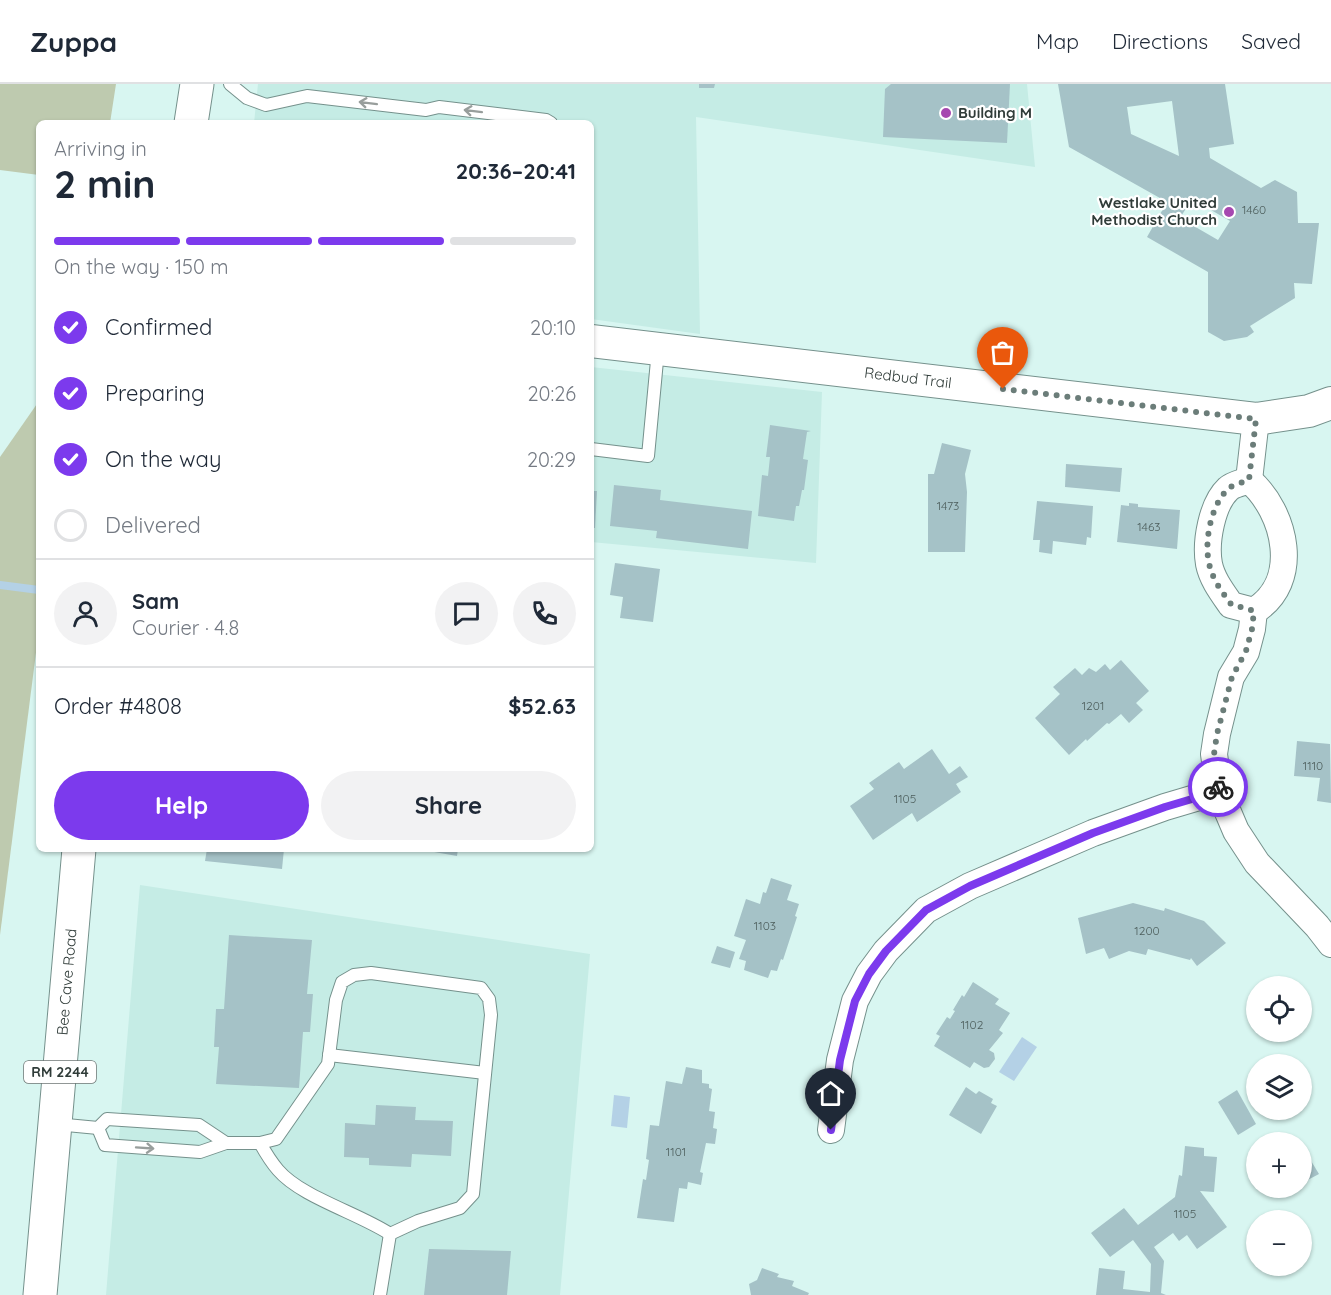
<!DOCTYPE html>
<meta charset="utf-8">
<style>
body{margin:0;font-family:Quicksand,sans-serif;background:#f2f2f3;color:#1f2937;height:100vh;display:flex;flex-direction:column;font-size:22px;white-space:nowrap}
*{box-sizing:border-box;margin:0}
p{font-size:20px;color:#747a83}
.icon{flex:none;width:33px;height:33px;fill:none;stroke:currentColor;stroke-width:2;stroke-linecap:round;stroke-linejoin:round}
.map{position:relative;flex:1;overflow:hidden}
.side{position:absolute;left:36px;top:36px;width:558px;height:732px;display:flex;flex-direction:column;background:#fff;border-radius:9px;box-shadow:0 2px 4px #0004}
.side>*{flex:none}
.fabs{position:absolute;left:1246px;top:892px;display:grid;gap:12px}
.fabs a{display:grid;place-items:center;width:66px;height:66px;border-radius:50%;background:#fff;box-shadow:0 2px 4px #0004;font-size:30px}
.pin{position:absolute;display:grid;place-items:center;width:51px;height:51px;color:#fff;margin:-62px -26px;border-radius:50% 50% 50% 0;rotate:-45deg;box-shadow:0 0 6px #0007}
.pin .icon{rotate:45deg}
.courier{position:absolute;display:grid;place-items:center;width:60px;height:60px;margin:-30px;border:4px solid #7c3aed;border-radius:50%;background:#fff;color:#222;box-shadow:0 2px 8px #0007}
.overview em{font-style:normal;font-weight:700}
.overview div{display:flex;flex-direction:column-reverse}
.overview{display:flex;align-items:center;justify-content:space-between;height:102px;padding:0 18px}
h1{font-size:39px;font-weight:700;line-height:45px}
.bar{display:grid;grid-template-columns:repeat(4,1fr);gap:9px 6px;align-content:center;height:72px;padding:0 18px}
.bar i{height:8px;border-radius:4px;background:#e0e1e3}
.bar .selected{background:#7c3aed}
.bar p{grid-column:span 4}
.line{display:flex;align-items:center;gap:15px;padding:0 18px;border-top:2px solid #e0e1e3}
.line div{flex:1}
.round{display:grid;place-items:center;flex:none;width:63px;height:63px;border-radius:32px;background:#f2f2f3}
ol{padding:0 18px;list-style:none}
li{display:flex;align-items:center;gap:18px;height:66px}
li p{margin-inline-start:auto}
li .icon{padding:6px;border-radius:50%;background:#7c3aed;color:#fff;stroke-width:4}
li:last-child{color:#747a83}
li i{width:33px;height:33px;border:3px solid #e0e1e3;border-radius:50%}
.cta{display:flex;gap:12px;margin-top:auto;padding:12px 18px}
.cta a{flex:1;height:69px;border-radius:36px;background:#7c3aed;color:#fff;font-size:24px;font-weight:700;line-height:69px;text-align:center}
.cta a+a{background:#f2f2f3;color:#1f2937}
header{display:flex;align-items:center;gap:36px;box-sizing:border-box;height:84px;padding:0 30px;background:#fff;border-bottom:2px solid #e0e1e3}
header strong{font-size:28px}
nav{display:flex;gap:33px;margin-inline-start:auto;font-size:21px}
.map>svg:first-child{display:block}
</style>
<header>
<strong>Zuppa</strong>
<nav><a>Map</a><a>Directions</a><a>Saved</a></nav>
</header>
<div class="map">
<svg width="1331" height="1211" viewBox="0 0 1331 1211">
<rect width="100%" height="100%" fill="#d8f6f1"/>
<g fill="#c5ece5">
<polygon points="258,0 1027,0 1035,83 696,33 700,250 591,235 591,39 254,39"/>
<polygon points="591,283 822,308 816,479 591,458"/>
<polygon points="140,801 590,870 560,1211 106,1211"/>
</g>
<g fill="#becaaf">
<polygon points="0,0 116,0 110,39 39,39 39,91 0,86"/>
<polygon points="39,317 39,545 0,851 0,373"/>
</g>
<g fill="#b4d1e6">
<polygon points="1022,953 1037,963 1014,997 999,988"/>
<polygon points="614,1011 630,1013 627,1044 611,1042"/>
</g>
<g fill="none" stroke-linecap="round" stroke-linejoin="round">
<polyline stroke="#b4d1e6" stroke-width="8" points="0,501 39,506"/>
</g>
<g fill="#a5c2c7" fill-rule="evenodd">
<polygon points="699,0 715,0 714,4 699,4"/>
<polygon points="891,0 1010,0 1007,59 883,53 885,5"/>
<path d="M1058,0H1225L1234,60L1209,64L1210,74L1261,104L1275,96L1297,108L1298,139H1319L1312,200L1294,199L1295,214L1250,242L1254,248L1247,253L1224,257L1208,248V188L1147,153L1167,118L1069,63ZM1172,17L1179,72L1131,50L1127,23ZM1192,115L1230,137L1218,156L1180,134Z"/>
<polygon points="770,341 811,347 807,348 803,375 808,376 804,406 802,406 799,422 796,422 794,437 758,432 762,391 768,392 770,373 766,373"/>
<polygon points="942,359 971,366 965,390 967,408 965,468 928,468 928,390 934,390"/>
<polygon points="1066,380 1122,384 1120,408 1065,403"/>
<polygon points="614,401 661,406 660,416 752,427 748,465 656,454 657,447 610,442"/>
<polygon points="591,407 597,407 595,444 591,444"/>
<polygon points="1037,417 1093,422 1091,454 1087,453 1086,461 1053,457 1052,470 1039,468 1040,456 1033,456"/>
<polygon points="1129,419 1138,420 1138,423 1180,426 1177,465 1117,458 1121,421 1129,422"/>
<polygon points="615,479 660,485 653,538 620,534 623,513 610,511"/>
<polygon points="1121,576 1149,607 1136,619 1143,626 1129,639 1121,630 1109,640 1107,639 1087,657 1086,655 1069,671 1035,634 1060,610 1053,603 1075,584 1082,591 1089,584 1096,588 1105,580 1110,586"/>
<polygon points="1297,657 1330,660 1331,719 1317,717 1320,694 1294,692"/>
<polygon points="932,665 949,690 960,682 968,693 956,700 961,708 917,738 912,729 873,756 850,722 874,705 869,699 899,678 904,685"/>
<polygon points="207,765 284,765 282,785 205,777"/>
<polygon points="417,765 458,765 457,772"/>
<polygon points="771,794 792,801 787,816 799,820 795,832 797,833 783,876 781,875 777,887 771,886 768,894 744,886 746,877 739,875 746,856 734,852 746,815 760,820 763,808 766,809"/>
<polygon points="1133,819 1164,827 1165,824 1204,837 1226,859 1197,882 1191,874 1190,876 1148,865 1146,871 1129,867 1109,875 1104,864 1086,870 1078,834"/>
<polygon points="229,851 312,856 307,910 313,910 310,948 303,948 299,1004 216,1000 219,963 214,963 216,925 224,925"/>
<polygon points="717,862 735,868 730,884 711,879"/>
<polygon points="973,898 999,915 995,920 1010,929 999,946 1003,949 989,966 994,969 995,975 989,983 984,984 974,978 970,984 934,962 940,952 936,950 947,933 950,935 955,927 953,926 962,911 964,913"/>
<polygon points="686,983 702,986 702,999 709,1000 709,1004 712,1005 709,1027 715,1028 713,1044 717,1045 715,1060 706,1059 700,1088 703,1089 701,1101 688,1098 687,1105 679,1104 674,1138 637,1134 643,1095 646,1096 649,1076 646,1075 650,1041 659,1042 666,997 682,1000"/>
<polygon points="966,1003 976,1010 979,1007 993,1015 991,1019 997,1022 981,1050 949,1031"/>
<polygon points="1237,1006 1256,1040 1238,1051 1218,1018"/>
<polygon points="376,1021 416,1023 415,1036 453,1037 451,1072 412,1070 411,1083 369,1081 369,1074 344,1073 345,1039 375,1041"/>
<polygon points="1185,1062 1204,1064 1204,1072 1217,1073 1214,1108 1200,1107 1227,1143 1197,1165 1187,1151 1179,1157 1173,1149 1154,1163 1164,1177 1161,1209 1166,1211 1096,1211 1099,1184 1125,1187 1123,1205 1150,1208 1151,1180 1133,1156 1110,1173 1091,1149 1124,1124 1138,1141 1175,1113 1179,1091 1182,1092"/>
<polygon points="1302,1062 1319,1090 1302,1099"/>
<polygon points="429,1165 511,1167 507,1211 424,1211"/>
<polygon points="762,1184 779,1190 777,1193 794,1197 792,1202 809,1209 808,1211 751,1211 749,1200 757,1196"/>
</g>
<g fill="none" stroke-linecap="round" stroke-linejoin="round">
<defs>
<g id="service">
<polyline points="230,0 247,14 266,21 307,12 426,26 439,23 546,36 551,39"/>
<polyline points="591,365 648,372 658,266"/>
<polyline points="329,971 485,989"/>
<polyline points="56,1040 98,1044 107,1035 199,1041 226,1059"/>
<polyline points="98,1044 105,1061 200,1068 226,1059 260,1059 276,1055 328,980 336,916 342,898 354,891 371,889 481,904 489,915 491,931 473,1110 460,1124 418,1137 390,1150 380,1211"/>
<path d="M260,1059C265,1068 271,1078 278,1086C301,1113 358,1129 390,1150"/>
</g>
<g id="minor">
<path d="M1249,396C1286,428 1302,498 1254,527L1231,521C1222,508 1212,495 1209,480C1205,458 1212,420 1228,405C1233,400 1242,399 1249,396Z"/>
<polyline points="1249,396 1256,335"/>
<polyline points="1254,527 1252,545 1246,568 1231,593 1217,650 1214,670 1219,707 1236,747 1257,779 1317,842 1331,860"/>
<polyline points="831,1046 840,976 855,917 869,890 886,867 926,826 970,802 1093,749 1165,723 1219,707"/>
</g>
<polyline id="tertiary" points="591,257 1256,335 1309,327 1331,319"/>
<g id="primary">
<polyline points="191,39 197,0"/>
<polyline points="40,1211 79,765"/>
</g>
</defs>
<use href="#service" stroke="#75918c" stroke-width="14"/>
<use href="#minor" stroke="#75918c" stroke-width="28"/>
<use href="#tertiary" stroke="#75918c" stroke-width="34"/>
<use href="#primary" stroke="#75918c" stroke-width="35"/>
<use href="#service" stroke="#fff" stroke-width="12"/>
<use href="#minor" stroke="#fff" stroke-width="26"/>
<use href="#tertiary" stroke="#fff" stroke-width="32"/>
<use href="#primary" stroke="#fff" stroke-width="33"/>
</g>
<defs><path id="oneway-shaft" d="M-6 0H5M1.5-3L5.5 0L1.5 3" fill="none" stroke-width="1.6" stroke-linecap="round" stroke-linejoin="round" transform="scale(1.5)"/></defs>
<g stroke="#989e9c">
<use href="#oneway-shaft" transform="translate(368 19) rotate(-173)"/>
<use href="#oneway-shaft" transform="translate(473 27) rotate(-173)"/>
<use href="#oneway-shaft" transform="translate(145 1064) rotate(4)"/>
</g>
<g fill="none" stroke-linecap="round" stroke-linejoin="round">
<path stroke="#6b7d79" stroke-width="6" stroke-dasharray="0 10.8" d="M1003,305L1256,335L1249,396C1242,399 1233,400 1228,405C1211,421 1204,457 1209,479C1212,495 1222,508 1231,520L1254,527L1252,545L1246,567L1232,593L1217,650L1214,670L1218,703"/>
<polyline stroke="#7c3aed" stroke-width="8" points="831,1046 840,976 855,917 869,890 886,867 926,826 970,802 1093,749 1165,723 1219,707 1218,703"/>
</g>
<g fill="#a647b0" stroke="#fff" stroke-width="2">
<circle cx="946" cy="29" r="6"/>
<circle cx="1229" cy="128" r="6"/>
</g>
<g text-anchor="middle" stroke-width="4.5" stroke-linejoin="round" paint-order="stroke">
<g font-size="12" fill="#4d5e5c">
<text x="1254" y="130">1460</text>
<text x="948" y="426">1473</text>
<text x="1149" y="447">1463</text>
<text x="1093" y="626">1201</text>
<text x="1313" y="686">1110</text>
<text x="905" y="719">1105</text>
<text x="765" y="846">1103</text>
<text x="1147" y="851">1200</text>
<text x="972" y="945">1102</text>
<text x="676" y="1072">1101</text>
<text x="1185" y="1134">1105</text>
</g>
<rect fill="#fff" stroke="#6e7674" stroke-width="1.5" x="24" y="977" width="72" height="22" rx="4.5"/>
<g font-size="14" font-weight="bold" fill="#303c39">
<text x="60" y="993">RM 2244</text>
</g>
<g font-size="15" font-weight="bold" fill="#303c39" stroke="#fff" text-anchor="start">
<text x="958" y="34">Building M</text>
<text x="1217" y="124" text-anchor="end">Westlake United<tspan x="1217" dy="17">Methodist Church</tspan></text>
</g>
<g font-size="15" fill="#303c39" stroke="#fff">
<text transform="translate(908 294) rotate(7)" y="5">Redbud Trail</text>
<text transform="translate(67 898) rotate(-85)" y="5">Bee Cave Road</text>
</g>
</g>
</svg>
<div class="fabs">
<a><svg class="icon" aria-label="locate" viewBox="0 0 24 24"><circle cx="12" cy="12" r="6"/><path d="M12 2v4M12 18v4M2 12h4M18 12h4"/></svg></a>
<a><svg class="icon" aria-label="layers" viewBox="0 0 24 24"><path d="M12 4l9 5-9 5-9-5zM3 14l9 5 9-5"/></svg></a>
<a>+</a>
<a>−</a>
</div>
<div class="pin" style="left:1003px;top:305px;background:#ea580c"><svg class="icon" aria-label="bag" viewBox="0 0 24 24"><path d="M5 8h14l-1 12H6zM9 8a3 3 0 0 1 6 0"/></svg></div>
<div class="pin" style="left:831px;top:1046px;background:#1f2937"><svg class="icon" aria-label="home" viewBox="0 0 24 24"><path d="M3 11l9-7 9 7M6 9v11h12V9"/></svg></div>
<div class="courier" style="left:1218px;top:703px"><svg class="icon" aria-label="bike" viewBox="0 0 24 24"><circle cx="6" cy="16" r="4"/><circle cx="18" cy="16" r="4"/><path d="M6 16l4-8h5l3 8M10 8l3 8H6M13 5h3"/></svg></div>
<section class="side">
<div class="overview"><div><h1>2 min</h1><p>Arriving in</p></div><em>20:36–20:41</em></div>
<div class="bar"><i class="selected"></i><i class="selected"></i><i class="selected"></i><i></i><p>On the way · 150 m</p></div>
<ol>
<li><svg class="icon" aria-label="check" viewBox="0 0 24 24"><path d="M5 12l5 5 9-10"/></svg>Confirmed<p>20:10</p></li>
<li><svg class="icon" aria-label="check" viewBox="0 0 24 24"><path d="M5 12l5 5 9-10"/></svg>Preparing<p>20:26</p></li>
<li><svg class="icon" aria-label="check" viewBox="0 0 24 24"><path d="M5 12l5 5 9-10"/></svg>On the way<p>20:29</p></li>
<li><i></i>Delivered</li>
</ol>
<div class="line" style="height:108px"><a class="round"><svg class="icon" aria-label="person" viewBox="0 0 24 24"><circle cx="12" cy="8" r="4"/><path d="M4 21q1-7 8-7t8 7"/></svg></a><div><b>Sam</b><p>Courier · 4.8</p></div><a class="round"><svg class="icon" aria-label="chat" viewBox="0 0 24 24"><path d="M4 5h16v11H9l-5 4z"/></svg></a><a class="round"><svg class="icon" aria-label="phone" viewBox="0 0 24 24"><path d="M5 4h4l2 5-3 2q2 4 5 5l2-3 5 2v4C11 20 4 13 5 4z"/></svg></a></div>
<div class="line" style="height:78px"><div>Order #4808</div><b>$52.63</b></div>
<div class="cta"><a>Help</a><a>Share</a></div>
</section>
</div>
